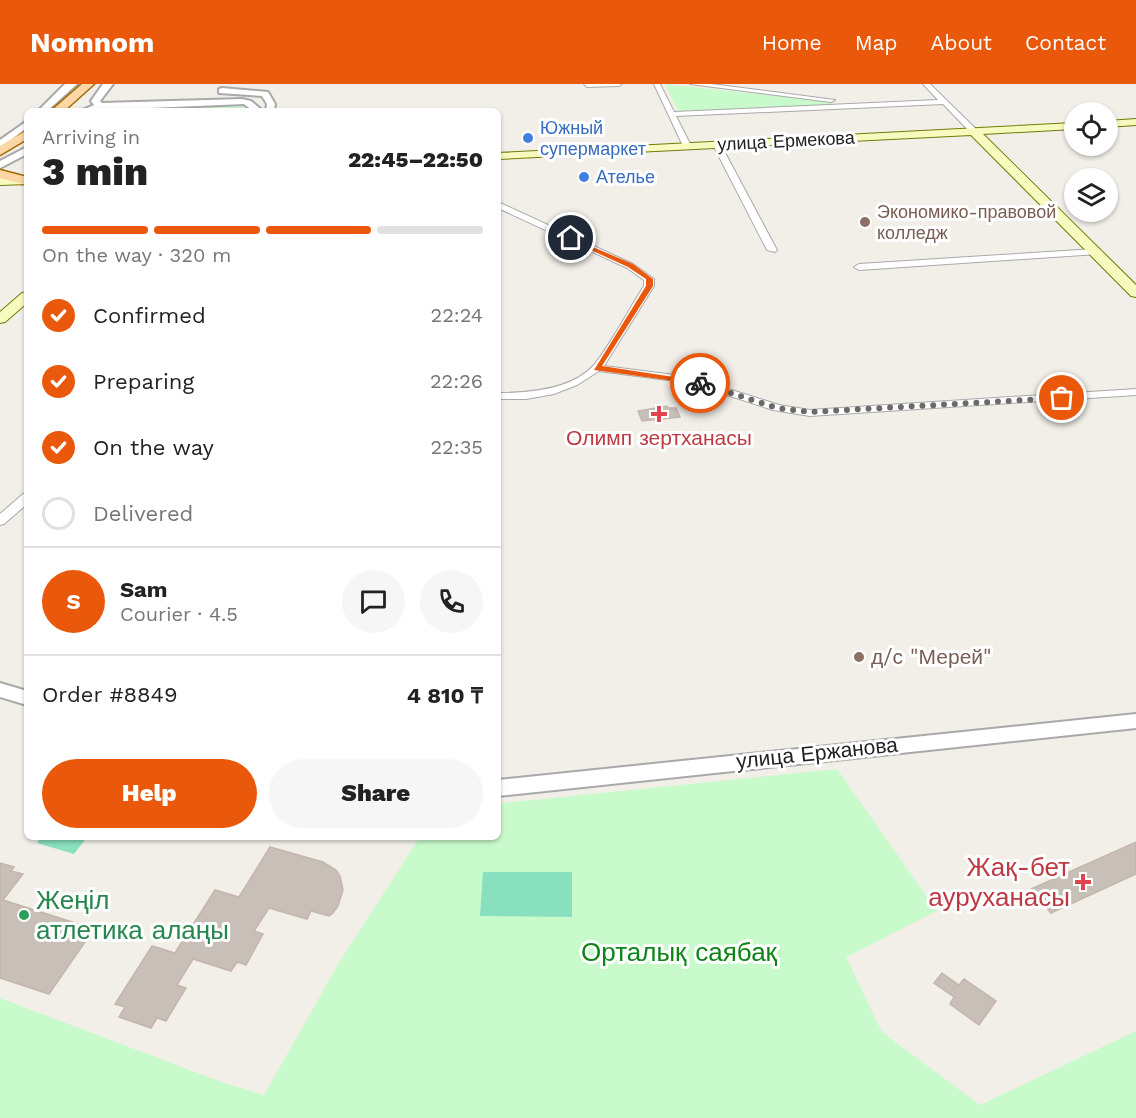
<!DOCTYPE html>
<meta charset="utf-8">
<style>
body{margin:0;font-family:"Work Sans",sans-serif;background:#f6f6f6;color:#222;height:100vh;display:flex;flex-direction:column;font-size:22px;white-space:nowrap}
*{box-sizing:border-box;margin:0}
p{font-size:20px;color:#767676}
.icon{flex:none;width:33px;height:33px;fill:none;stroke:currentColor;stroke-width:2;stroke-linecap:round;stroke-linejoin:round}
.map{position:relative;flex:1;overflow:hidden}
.side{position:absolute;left:24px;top:24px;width:477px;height:732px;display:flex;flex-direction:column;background:#fff;border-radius:9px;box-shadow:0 2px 4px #0004}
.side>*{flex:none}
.controls{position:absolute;left:1064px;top:18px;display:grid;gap:12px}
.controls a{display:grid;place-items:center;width:54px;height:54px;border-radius:50%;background:#fff;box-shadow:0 2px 4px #0004;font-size:30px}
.pin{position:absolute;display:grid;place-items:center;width:51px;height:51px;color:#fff;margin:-26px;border:3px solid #fff;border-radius:50%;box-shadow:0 2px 6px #0007}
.courier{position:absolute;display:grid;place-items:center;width:60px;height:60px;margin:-30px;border:4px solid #ea580c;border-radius:50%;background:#fff;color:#222;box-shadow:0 2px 8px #0007}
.overview em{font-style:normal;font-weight:800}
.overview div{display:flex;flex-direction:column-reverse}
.overview{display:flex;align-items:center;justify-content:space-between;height:102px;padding:0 18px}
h1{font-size:39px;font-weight:800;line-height:45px}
.bar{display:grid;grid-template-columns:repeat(4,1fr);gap:9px 6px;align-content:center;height:72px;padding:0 18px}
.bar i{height:8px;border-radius:4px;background:#e0e0e0}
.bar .current{background:#ea580c}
.bar p{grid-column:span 4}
.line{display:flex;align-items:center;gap:15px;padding:0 18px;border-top:2px solid #e0e0e0}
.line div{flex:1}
.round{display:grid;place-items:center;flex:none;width:63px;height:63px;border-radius:32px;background:#f6f6f6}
ol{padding:0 18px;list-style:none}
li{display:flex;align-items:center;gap:18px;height:66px}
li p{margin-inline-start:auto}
li .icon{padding:6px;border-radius:50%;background:#ea580c;color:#fff;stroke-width:4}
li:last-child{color:#767676}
li i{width:33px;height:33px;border:3px solid #e0e0e0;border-radius:50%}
.button{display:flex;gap:12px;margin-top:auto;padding:12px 18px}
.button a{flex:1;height:69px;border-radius:36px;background:#ea580c;color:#fff;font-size:24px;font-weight:800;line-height:69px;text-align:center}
.button a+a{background:#f6f6f6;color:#222}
header{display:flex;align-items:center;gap:36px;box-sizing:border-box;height:84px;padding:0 30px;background:#ea580c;color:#fff}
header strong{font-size:28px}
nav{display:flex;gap:33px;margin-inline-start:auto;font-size:21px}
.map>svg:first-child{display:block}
</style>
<header>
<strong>Nomnom</strong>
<nav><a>Home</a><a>Map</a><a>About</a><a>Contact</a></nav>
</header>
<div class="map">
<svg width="1136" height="1034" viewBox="0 0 1136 1034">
<rect width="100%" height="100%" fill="#f2efe9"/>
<g fill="#c8facc">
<polygon points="665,0 831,18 833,21 678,27"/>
<polygon points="244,22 243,27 97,27 98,27"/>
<polygon points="837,685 937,827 846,873 882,948 980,1021 1136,947 1136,1034 0,1034 0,914 224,999 264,1011 340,877 420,753 498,753 498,720 502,719"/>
</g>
<g fill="#88e0be">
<polygon points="41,753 87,753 74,770 37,759"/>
<polygon points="483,788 572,788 572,833 480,832"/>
</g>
<g fill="#c7bfb8" stroke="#c4b6ab" stroke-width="1.5">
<polygon points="667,322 668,324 676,324 680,333 642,337 638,327"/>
<polygon points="1136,758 1136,790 1051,829 1031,805"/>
<polygon points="270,763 323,778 336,786 340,792 343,806 338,822 333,829 329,832 311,827 307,835 269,824 254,847 263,850 246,881 237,878 231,887 193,875 177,901 186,904 166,937 157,934 151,944 119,933 125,923 115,920 152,862 175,869 215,806 239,813"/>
<polygon points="0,779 14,783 11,787 23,790 3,816 94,845 49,910 0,894"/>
<polygon points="942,889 959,901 964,895 996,917 979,941 950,920 954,913 934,899"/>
</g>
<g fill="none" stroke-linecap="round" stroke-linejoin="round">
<defs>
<g id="minor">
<polygon points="584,0 622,0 619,2 587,3"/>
<polygon points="654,0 660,0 674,28 938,16 923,0 930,0 978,47 971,49 943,20 676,32 691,62 687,64 683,62"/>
<polygon points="690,0 711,0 835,16 831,18"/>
<polygon points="714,59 721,61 777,166 775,168 767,166 713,61"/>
<path d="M498,118L633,180L654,195V202L604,282L691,293L779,321L810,326L1136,305V311L810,332L773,326L690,299L599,287L577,301L554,310L526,315H498V309C528,309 572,306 594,281C611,260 629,225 644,202V196L627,184L498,124Z"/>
<polygon points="1095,165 1098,166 1098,170 859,186 854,183 859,180"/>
<polygon points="27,409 27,420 4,440 0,441 0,430 23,410"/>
</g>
<g id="tertiary">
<polygon points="65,0 77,0 47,27 38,27"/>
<polygon points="103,0 113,0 100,17 102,19 242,15 251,17 263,27 253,27 244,20 80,27 94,21 91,17"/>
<polygon points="222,4 268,8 275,20 274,27 266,27 267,20 262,12 219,9 219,5"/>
<polygon points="27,37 27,44 0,64 0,56"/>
<polygon points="27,63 27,70 0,84 0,77"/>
<polygon points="0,599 27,607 27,621 0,613"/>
<polygon points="1136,630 1136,644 498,712 498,696"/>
</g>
<g id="secondary">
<polygon points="1136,35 1136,41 1107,43 1107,37"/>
<polygon points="1074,39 1074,45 983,50 1136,201 1136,213 1131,212 971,51 498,75 498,69"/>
<polygon points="27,92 27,100 0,101 0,93"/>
<polygon points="27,208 27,219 5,238 0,239 0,228 22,209"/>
</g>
<g id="primary">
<polygon points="82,0 94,0 64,27 51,27"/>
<polygon points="27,46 27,55 0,71 0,62"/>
<polygon points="0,86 27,93 27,98 22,100 0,94"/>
</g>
</defs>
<use href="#minor" stroke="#a9a9a9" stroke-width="2"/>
<use href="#tertiary" stroke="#a9a9a9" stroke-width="4"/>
<use href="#secondary" stroke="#707d05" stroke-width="2"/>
<use href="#primary" stroke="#a06b00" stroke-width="3"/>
<use href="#minor" fill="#fff" fill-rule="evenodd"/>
<use href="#tertiary" fill="#fff" fill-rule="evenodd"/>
<use href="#secondary" fill="#f7fabf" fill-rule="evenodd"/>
<use href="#primary" fill="#fcd6a4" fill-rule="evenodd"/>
</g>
<polygon fill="#ea580c" points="569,153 633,180 653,195 653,202 602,282 700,297 704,299 703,301 594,286 646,202 646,195 628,183 569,156"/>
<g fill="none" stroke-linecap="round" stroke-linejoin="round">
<polyline stroke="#6b6a68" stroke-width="6" stroke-dasharray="0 10.8" points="700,299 777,324 810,328 1062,314"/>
</g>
<g fill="#3f7fe0" stroke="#fff" stroke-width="2">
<circle cx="528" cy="54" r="6"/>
<circle cx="584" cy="93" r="6"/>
</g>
<g fill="#8d6e63" stroke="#fff" stroke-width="2">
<circle cx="865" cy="138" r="6"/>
<circle cx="859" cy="573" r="6"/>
</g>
<g fill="#e0444e" stroke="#fff" stroke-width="2">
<path d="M656 321h6v6h6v6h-6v6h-6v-6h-6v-6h6z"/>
<path d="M1080 789h6v6h6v6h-6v6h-6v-6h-6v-6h6z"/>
</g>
<circle fill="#2e9e5b" stroke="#fff" stroke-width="2" cx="24" cy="831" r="6"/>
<g text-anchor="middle" stroke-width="6" stroke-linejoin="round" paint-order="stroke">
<g font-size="18" fill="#366cbe" stroke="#fff" text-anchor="start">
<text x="540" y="50">Южный<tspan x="540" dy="21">супермаркет</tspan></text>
<text x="596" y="99">Ателье</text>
</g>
<g font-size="18" fill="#222" stroke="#fff">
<text transform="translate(786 57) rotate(-3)" y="6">улица Ермекова</text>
</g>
<g font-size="18" fill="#785e54" stroke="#fff" text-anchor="start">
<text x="877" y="134">Экономико-правовой<tspan x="877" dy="21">колледж</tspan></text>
</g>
<g font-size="21" fill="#be3a42" stroke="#fff">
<text x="659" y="361">Олимп зертханасы</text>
</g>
<g font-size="21" fill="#785e54" stroke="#fff" text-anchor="start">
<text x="871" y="580">д/с "Мерей"</text>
</g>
<g font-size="21" fill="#222" stroke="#fff">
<text transform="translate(817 669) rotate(-6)" y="7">улица Ержанова</text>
</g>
<g font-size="26" fill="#be3a42" stroke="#fff" text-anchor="end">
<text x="1070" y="792">Жақ-бет<tspan x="1070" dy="30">ауруханасы</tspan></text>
</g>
<g font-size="26" fill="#27864d" stroke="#fff" text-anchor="start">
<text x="36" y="825">Жеңіл<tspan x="36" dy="30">атлетика алаңы</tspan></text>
</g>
<g font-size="26" fill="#0c8416" stroke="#fff">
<text x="679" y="877">Орталық саябақ</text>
</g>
</g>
</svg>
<div class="controls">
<a><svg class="icon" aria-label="locate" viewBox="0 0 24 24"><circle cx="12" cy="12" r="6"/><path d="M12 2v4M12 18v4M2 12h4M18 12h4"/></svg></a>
<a><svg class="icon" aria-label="layers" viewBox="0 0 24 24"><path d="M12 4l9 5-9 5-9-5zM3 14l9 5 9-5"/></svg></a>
</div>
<div class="pin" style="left:1062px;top:314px;background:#ea580c"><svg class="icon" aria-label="bag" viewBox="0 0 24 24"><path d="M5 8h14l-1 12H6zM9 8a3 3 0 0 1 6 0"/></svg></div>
<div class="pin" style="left:571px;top:154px;background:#1f2937"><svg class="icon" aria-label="home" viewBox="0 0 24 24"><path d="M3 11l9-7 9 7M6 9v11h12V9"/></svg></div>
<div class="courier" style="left:700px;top:299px"><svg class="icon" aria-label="bike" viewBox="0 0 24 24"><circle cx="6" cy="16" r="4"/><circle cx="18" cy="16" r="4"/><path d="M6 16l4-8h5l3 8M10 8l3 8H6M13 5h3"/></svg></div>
<section class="side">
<div class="overview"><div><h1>3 min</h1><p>Arriving in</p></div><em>22:45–22:50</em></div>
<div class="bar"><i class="current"></i><i class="current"></i><i class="current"></i><i></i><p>On the way · 320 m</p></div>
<ol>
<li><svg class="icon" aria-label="check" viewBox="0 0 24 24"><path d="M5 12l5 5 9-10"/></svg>Confirmed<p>22:24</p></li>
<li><svg class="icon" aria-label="check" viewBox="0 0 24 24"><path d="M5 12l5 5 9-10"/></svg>Preparing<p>22:26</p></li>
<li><svg class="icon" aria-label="check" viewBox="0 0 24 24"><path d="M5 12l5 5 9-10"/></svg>On the way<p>22:35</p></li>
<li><i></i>Delivered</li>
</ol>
<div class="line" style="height:108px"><b class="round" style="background:#ea580c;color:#fff">S</b><div><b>Sam</b><p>Courier · 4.5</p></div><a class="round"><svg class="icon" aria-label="chat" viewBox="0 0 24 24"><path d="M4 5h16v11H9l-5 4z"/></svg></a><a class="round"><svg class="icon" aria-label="phone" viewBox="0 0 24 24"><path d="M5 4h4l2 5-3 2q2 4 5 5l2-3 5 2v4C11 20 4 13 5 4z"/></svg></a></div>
<div class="line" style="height:78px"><div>Order #8849</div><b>4 810 ₸</b></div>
<div class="button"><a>Help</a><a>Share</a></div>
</section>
</div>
